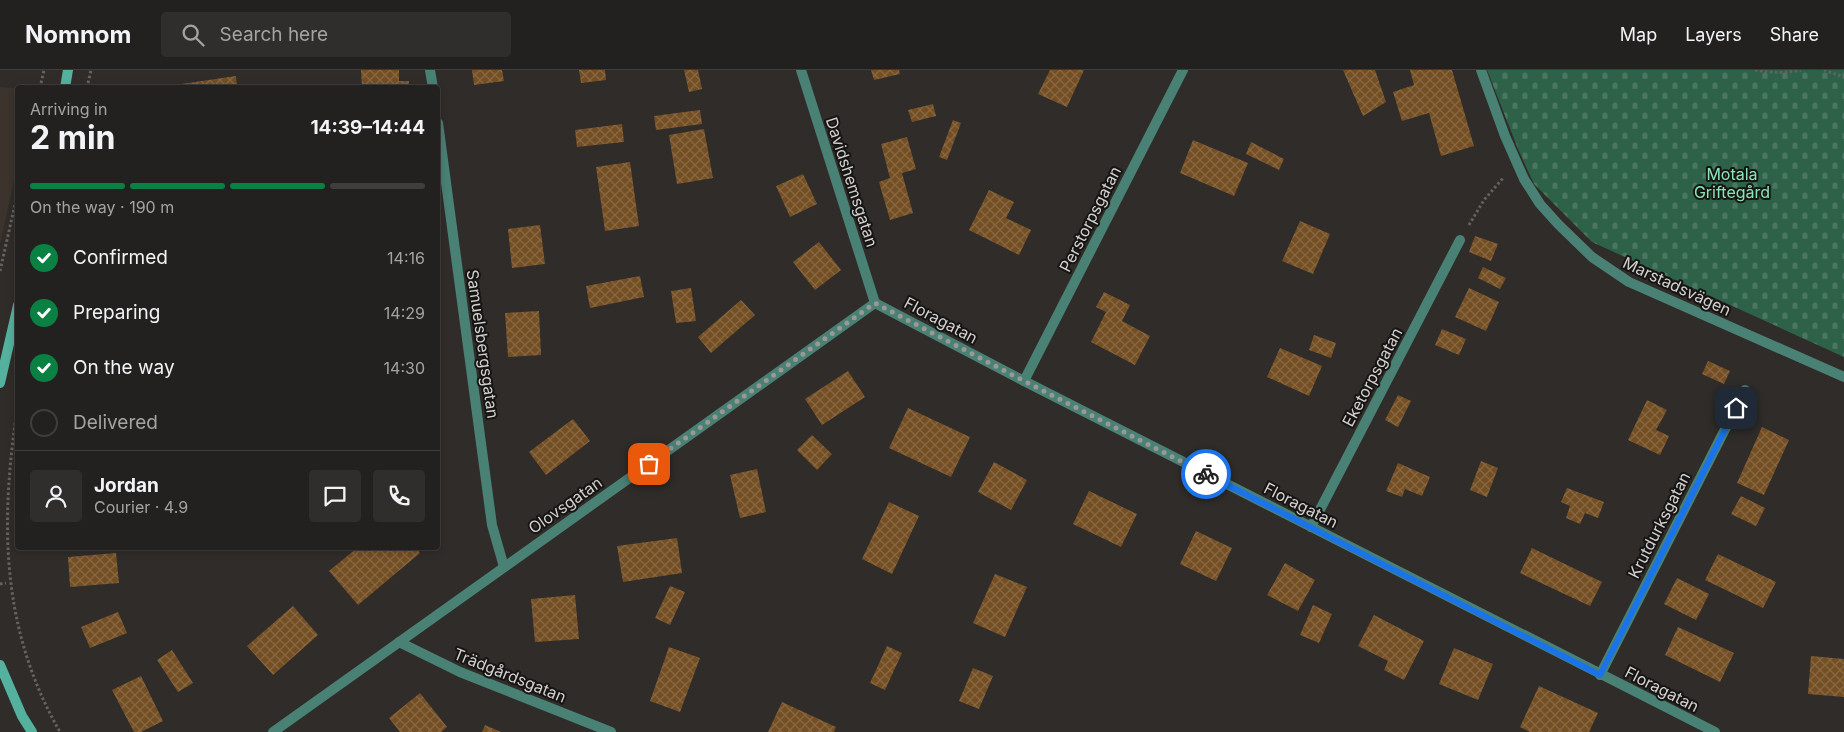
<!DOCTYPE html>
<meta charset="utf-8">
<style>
body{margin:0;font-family:Inter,sans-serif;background:#2f2e2c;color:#f1f3f6;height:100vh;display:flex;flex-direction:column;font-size:19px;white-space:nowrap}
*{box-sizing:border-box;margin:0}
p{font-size:16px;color:#a3a3a4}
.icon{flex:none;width:28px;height:28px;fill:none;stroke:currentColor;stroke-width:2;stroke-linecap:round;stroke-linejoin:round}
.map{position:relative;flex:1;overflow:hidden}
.details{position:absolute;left:15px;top:15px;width:425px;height:465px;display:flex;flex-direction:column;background:#23211f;border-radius:5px;box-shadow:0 2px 8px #0003,0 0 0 1px #403e3d}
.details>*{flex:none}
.pin{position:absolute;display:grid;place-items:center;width:42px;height:42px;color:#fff;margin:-21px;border-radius:10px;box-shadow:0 2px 8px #0006}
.courier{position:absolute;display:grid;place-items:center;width:50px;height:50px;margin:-25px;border:4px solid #1a73e8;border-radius:50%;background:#fff;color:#222;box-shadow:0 1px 6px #0007}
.head em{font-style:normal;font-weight:700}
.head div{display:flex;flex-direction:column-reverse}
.head{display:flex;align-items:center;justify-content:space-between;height:85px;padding:0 15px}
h1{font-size:32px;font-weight:700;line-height:38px}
.bar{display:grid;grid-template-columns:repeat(4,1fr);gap:8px 5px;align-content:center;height:60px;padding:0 15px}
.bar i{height:6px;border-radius:4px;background:#403e3d}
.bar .on{background:#0b8043}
.bar p{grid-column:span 4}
.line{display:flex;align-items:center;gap:12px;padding:0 15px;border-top:1px solid #403e3d}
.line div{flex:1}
.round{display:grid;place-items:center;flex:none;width:52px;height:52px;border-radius:5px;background:#2f2e2c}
ol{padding:0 15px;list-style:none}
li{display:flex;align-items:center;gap:15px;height:55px}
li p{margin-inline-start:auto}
li .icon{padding:5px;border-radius:50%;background:#0b8043;color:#fff;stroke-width:4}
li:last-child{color:#a3a3a4}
li i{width:28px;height:28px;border:2px solid #403e3d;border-radius:50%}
header{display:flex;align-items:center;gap:30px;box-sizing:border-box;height:70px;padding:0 25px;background:#23211f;border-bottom:1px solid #403e3d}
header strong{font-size:24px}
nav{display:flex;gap:28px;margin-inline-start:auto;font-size:18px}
.search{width:350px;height:45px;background:#2f2e2c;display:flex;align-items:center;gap:12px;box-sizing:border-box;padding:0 18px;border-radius:5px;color:#a3a3a4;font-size:19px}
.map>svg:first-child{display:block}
</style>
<header>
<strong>Nomnom</strong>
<div class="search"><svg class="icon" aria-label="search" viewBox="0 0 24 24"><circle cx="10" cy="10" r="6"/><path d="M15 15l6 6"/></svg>Search here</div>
<nav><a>Map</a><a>Layers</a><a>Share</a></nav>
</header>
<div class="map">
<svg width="1844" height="662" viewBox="0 0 1844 662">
<defs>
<pattern id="cemetery-stones" width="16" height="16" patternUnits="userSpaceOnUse" patternTransform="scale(1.25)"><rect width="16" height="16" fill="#2d6249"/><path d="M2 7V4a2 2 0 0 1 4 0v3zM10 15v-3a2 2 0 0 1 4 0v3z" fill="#4b7762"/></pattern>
<pattern id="building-cross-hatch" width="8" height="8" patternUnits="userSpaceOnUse" patternTransform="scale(1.25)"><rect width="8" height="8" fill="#754f24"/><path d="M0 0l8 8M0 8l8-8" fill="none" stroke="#886743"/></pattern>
</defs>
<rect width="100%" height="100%" fill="#2f2c29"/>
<polygon fill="#3b332c" points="0,17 17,18 18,93 0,174"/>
<polygon fill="url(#cemetery-stones)" points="1487,0 1844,0 1844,287 1592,172 1534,114 1518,79"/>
<g fill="url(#building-cross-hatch)">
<polygon points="361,0 399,0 399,11 409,11 409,18 362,18"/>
<polygon points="472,0 502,0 504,11 474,15"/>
<polygon points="579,0 605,0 606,10 581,13"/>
<polygon points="684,0 698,0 702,19 689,22"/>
<polygon points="871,0 899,0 900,4 874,10"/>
<polygon points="1050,0 1084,0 1067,37 1038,24"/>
<polygon points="1343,0 1375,0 1386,32 1363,46"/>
<polygon points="1410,0 1452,0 1474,76 1441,86 1429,43 1402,51 1393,22 1414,15"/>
<polygon points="236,6 237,18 168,18 168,16"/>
<polygon points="933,34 936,46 912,52 908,40"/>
<polygon points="700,40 702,54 656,60 654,46"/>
<polygon points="953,50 961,53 947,90 939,87"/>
<polygon points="622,54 624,72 577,77 575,60"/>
<polygon points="704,59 713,108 677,114 669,65"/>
<polygon points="907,67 916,99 902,103 913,143 890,150 879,112 890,108 881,74"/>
<polygon points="1193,70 1248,93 1234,126 1180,103"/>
<polygon points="1251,72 1284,89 1279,100 1246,84"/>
<polygon points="630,92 639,156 605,161 596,97"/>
<polygon points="803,104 817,134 790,147 776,116"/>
<polygon points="989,120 1014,132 1006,148 1031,160 1019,185 969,160"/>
<polygon points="1300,151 1330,164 1313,204 1282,191"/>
<polygon points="540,155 545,194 512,198 508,159"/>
<polygon points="1475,166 1498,174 1491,191 1469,182"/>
<polygon points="819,172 841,200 815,220 793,192"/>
<polygon points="1483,197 1506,208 1500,219 1478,208"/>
<polygon points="640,206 644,227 590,238 586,216"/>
<polygon points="691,218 696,251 676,253 671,221"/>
<polygon points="1469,218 1499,232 1486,261 1455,247"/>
<polygon points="1104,222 1130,235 1122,251 1150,266 1135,295 1091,272 1106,242 1096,237"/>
<polygon points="741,230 755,245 711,283 698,267"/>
<polygon points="539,241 541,285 508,287 505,243"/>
<polygon points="1442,259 1466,269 1459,285 1435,275"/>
<polygon points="1314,265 1336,273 1331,288 1309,280"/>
<polygon points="1280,278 1322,296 1309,326 1267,307"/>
<polygon points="1708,291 1730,301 1724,314 1702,304"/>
<polygon points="848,301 865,327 822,355 805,329"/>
<polygon points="1398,325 1411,331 1398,357 1385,350"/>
<polygon points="1647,330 1667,340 1656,360 1669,366 1660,385 1628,370"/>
<polygon points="908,338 970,367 951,407 889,378"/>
<polygon points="573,349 590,371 546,405 529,382"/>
<polygon points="1762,357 1789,370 1764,425 1737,413"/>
<polygon points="812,365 832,384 817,400 797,380"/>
<polygon points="1481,391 1498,398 1487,427 1470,420"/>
<polygon points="994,392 1027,410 1011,440 978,422"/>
<polygon points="1398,393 1430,407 1422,426 1405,419 1402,427 1386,421"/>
<polygon points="757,399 766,442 740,448 730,405"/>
<polygon points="1567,418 1604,432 1598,448 1585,443 1580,454 1566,448 1570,436 1561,432"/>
<polygon points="1089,421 1137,444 1121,477 1073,454"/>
<polygon points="1741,426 1765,438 1756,456 1731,444"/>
<polygon points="889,432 919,446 892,504 862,489"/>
<polygon points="1196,461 1232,478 1216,511 1180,494"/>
<polygon points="677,468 682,503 623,512 617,476"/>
<polygon points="357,478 416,478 420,483 358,535 329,501"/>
<polygon points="1532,478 1602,512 1590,536 1520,503"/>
<polygon points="116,483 119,513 70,517 68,487"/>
<polygon points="1718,484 1776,512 1763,538 1705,510"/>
<polygon points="1285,493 1315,510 1298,541 1267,525"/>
<polygon points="995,504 1027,517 1005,567 973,553"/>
<polygon points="1677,508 1709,524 1696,550 1664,534"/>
<polygon points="670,516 685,522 670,555 655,548"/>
<polygon points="575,525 579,569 535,572 531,529"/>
<polygon points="1313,535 1332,544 1319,573 1300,565"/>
<polygon points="293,536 318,565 273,605 247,576"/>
<polygon points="118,542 127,563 90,578 81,557"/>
<polygon points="1374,545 1424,571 1404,610 1384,600 1388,591 1358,576"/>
<polygon points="1678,557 1734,583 1720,612 1665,585"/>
<polygon points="887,576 902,583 885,620 870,613"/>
<polygon points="669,577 700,588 680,642 650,631"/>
<polygon points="1454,578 1493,594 1478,630 1439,614"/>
<polygon points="172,580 193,613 178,622 157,590"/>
<polygon points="1811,586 1844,589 1844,627 1808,624"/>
<polygon points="973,598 993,606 979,639 959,631"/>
<polygon points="141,606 163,651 141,662 134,662 112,620"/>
<polygon points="1539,616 1598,643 1589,662 1530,662 1520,657"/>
<polygon points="420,623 447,657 441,662 400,662 389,648"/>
<polygon points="782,632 836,657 834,662 768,662"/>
<polygon points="485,655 501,662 482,662"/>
</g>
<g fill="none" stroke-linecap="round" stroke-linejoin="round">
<g stroke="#65625f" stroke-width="3" stroke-dasharray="2.5 2.5" stroke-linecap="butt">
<path d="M1755,0C1771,3 1785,3 1801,0"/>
<polyline points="1824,0 1844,7"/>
<polyline points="40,18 44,0"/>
<polyline points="87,18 91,0"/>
<polyline points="1469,155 1484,130 1504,107"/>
<polyline points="0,201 18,121"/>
<path d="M18,333C0,451 0,557 60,662"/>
<polyline points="0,514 6,513"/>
</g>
<g stroke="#4a8175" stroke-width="10">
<polyline points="430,0 433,18"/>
<polyline points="801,0 875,233"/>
<polyline points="1481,0 1505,66 1524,109 1540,134 1558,154 1592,187 1629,212 1844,307"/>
<polyline points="438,53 492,455 504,497"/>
<polyline points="875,233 1024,311 1715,662"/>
<polyline points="1024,311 1183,0"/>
<polyline points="1311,457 1460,170"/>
<polyline points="399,572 460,602 611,662"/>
<polyline points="1600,605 1745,320"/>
<polyline points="273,662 875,233"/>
</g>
<g stroke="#54b19d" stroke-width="10">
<polyline points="65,18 68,0"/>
<polyline points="0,313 18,235"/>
<polyline points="0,595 22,646 32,662"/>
</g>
</g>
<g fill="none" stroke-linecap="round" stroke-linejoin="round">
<polyline stroke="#9a9795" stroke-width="5" stroke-dasharray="0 9" points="649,394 875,233 1024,311 1206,404"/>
<polyline stroke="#1a73e8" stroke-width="6" points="1206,404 1600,605 1736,338"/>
</g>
<g text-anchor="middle" stroke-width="4" stroke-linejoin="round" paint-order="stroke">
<g font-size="16" fill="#8be5b8" stroke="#161513">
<text x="1732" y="110">Motala<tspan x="1732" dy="18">Griftegård</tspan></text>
</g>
<g font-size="16" fill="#d3d1cf" stroke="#161513">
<text transform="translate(852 112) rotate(72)" y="6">Davidshemsgatan</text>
<text transform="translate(1090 149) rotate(-63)" y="6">Perstorpsgatan</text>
<text transform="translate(1677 216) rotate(25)" y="6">Marstadsvägen</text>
<text transform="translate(941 250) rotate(28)" y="6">Floragatan</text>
<text transform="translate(483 274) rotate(82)" y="6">Samuelsbergsgatan</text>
<text transform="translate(1372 307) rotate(-62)" y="6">Eketorpsgatan</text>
<text transform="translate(565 435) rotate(-35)" y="6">Olovsgatan</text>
<text transform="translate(1301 435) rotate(27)" y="6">Floragatan</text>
<text transform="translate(1659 455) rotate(-63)" y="6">Krutdurksgatan</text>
<text transform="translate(510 605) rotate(22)" y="6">Trädgårdsgatan</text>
<text transform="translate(1662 619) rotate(27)" y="6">Floragatan</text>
</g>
</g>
</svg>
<div class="pin" style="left:649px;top:394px;background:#ea580c"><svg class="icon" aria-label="bag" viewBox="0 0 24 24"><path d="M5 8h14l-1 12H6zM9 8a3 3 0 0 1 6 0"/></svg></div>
<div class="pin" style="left:1736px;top:338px;background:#1f2937"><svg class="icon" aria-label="home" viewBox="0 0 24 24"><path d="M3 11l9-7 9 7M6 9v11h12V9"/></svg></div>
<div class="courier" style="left:1206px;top:404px"><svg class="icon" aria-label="bike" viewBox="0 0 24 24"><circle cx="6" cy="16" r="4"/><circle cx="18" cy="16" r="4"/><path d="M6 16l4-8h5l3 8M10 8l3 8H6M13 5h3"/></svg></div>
<section class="details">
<div class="head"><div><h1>2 min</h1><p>Arriving in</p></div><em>14:39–14:44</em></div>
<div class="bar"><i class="on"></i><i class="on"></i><i class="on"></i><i></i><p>On the way · 190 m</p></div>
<ol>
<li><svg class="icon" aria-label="check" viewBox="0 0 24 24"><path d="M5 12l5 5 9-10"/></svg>Confirmed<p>14:16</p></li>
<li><svg class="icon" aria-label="check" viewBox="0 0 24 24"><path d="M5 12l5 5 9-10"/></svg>Preparing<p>14:29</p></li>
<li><svg class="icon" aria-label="check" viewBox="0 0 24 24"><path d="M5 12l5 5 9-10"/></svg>On the way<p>14:30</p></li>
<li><i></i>Delivered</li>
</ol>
<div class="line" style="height:90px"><a class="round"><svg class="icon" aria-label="person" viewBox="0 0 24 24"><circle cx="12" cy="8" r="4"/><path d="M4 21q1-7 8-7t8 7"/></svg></a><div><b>Jordan</b><p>Courier · 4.9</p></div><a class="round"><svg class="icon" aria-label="chat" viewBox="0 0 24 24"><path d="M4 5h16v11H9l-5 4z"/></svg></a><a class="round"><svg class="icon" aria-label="phone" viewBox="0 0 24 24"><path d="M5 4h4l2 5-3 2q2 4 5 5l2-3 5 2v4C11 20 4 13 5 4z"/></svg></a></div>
</section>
</div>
